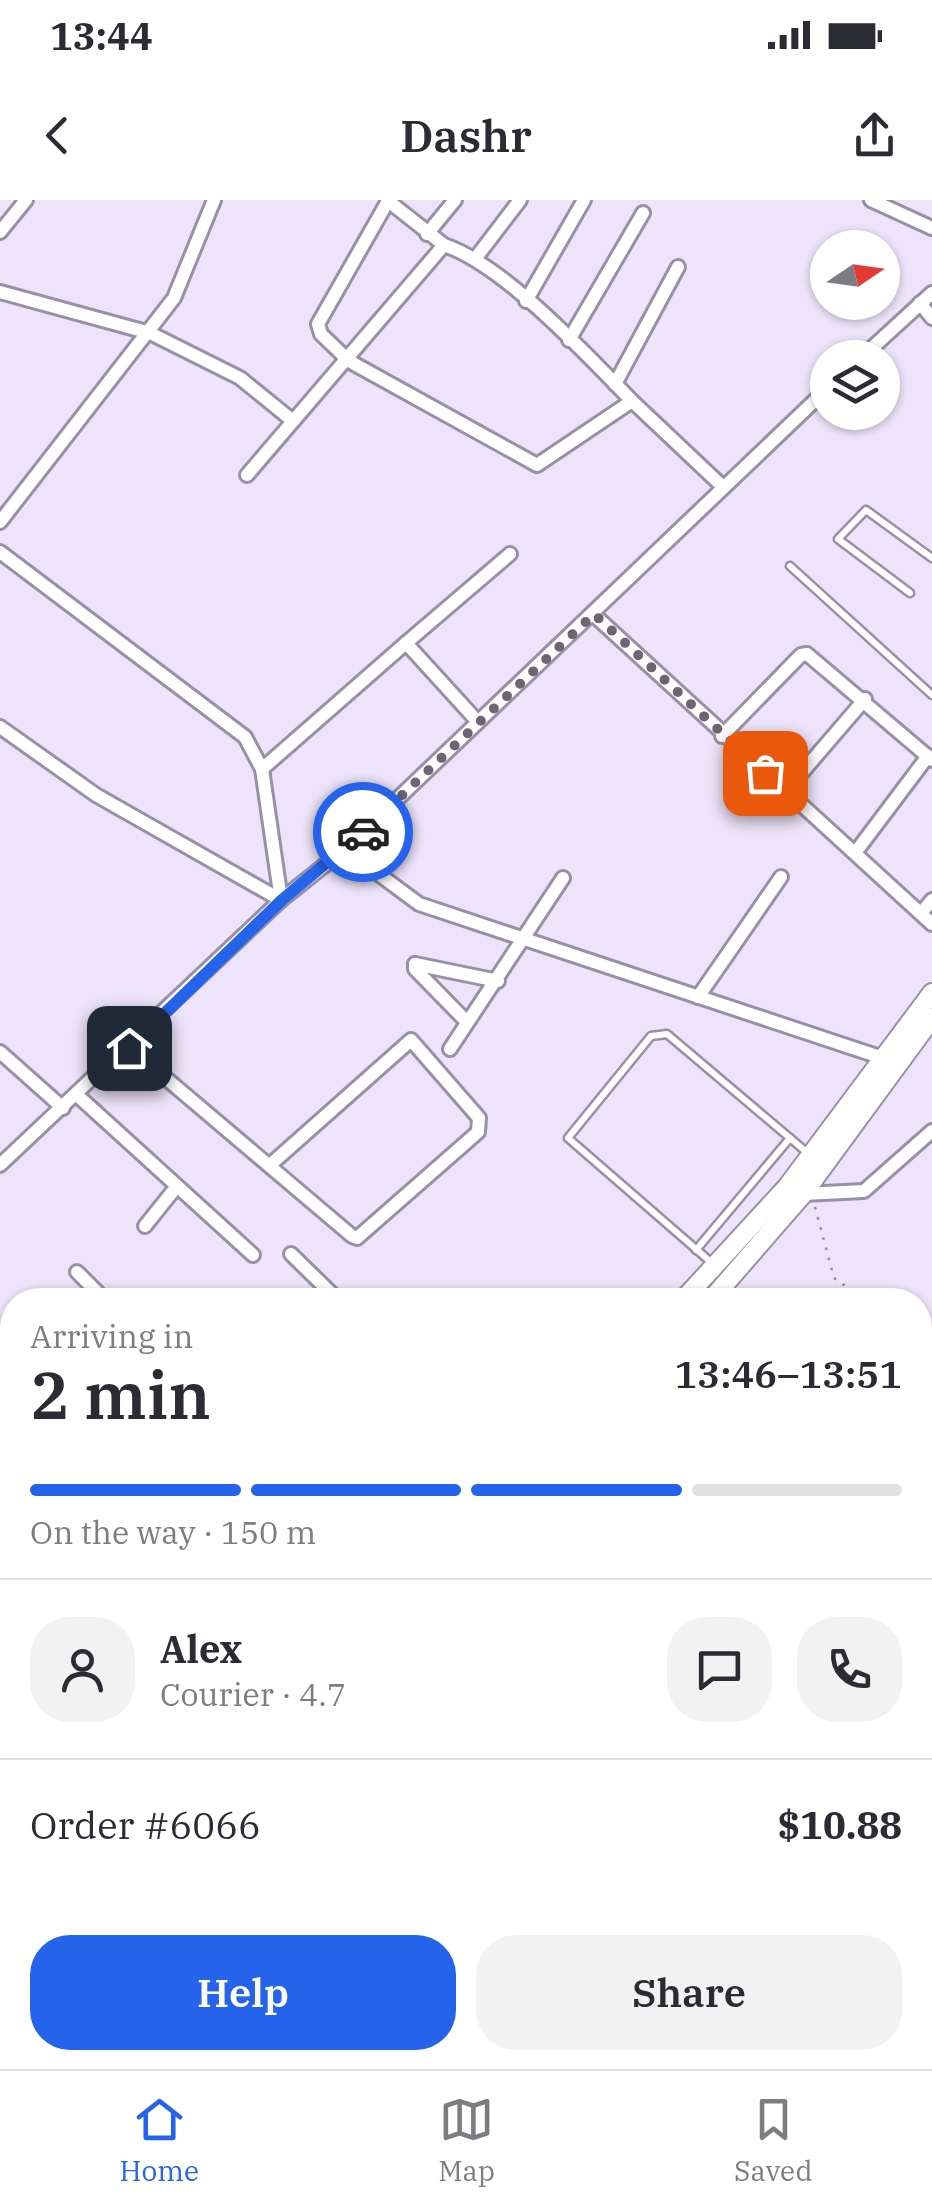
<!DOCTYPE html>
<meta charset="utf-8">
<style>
body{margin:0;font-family:"IBM Plex Serif",serif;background:#f2f2f3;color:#2b2b33;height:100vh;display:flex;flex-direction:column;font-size:38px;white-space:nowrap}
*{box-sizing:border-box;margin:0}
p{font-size:32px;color:#7c7c81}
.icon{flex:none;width:55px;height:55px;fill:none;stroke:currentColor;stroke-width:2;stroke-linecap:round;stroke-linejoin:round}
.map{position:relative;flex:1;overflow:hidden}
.side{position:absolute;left:0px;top:1088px;width:932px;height:782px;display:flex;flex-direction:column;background:#fff;border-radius:40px 40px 0 0;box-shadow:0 2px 8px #0004}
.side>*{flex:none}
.needle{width:65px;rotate:77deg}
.controls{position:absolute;left:810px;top:30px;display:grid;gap:20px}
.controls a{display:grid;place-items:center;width:90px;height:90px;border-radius:50%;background:#fff;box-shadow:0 2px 8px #0004;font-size:50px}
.pin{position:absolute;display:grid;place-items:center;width:85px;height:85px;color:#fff;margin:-42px;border-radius:20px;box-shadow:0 5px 15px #0006}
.courier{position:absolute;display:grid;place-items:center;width:100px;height:100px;margin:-50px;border:8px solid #2563eb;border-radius:50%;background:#fff;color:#222;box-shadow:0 2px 12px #0007}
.summary em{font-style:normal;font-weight:600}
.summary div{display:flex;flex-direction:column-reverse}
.summary{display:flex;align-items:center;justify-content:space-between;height:170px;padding:0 30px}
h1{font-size:65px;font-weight:600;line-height:75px}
.bar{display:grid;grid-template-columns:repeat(4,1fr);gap:15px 10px;align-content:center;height:120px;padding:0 30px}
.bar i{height:12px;border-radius:8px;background:#e1e1e2}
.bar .selected{background:#2563eb}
.bar p{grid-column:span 4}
.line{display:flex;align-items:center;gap:25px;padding:0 30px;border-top:2px solid #e1e1e2}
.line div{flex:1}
.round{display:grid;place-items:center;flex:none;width:105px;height:105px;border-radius:40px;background:#f2f2f3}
.cta{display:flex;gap:20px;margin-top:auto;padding:20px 30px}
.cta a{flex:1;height:115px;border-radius:40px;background:#2563eb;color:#fff;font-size:40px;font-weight:600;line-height:115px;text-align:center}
.cta a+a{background:#f2f2f3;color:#2b2b33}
.status{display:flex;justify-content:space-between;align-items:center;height:70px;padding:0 50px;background:#fff;direction:ltr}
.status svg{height:28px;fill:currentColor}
header{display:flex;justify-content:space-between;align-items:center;height:130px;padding:0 30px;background:#fff;font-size:45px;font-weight:600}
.tab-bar{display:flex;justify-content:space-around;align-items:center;height:140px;border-top:2px solid #e1e1e2;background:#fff;font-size:28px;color:#7c7c81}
.tab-bar a{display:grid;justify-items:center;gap:5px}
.tab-bar .selected{color:#2563eb}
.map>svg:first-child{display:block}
</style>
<div class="status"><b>13:44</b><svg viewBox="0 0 49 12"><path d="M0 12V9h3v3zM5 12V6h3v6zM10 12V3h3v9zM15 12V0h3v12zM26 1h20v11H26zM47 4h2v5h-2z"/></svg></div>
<header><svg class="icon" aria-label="back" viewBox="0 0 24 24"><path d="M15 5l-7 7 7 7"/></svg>Dashr<svg class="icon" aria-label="share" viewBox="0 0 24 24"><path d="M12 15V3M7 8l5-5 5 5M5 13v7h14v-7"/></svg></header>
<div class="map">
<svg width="932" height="1869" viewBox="0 0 932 1869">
<rect width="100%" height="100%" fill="#ede3fa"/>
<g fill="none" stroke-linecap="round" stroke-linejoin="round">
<g stroke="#83a9dd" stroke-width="4">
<polyline points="920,1143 932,1148"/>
<polyline points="0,1602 12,1604"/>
<polyline points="920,1613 932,1607"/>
</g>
<defs>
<g id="lane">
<polyline points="790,366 932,495"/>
<polyline points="910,393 838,339 866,310 932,358"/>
<polyline points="696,1050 790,938"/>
<polyline points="712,1063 568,938 651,836 667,834 810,955"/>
<polyline points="193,1858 207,1869"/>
</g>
<g id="street">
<polyline points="871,0 932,28"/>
<polyline points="388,1 318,124 321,134 349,161 537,265 632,201 722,286"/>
<polyline points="0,32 26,0"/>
<polyline points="427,34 455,0"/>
<path d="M444,45C504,65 587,155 632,201"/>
<polyline points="475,59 520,0"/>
<polyline points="0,92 150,133 240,178 293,221"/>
<polyline points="526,101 584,0"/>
<polyline points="920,103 932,118"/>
<polyline points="569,140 643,13"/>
<polyline points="861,158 932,93"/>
<polyline points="615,184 678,67"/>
<polyline points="247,275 444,45 387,0"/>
<polyline points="0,322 174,98 214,0"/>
<polyline points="0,352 245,537 262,569 281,700"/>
<polyline points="594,415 932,724"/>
<polyline points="406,443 510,354"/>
<polyline points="0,527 96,595 281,700"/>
<polyline points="722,536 801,455 807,454 932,560"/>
<polyline points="262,569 406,443 478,522"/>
<polyline points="786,591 865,499"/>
<polyline points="345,649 419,704 889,860"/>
<polyline points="855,653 928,556"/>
<polyline points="922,712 932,700"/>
<polyline points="415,764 498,781"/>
<polyline points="415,764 415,769 466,821"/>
<polyline points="698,797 781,677"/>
<polyline points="129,847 352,1036 357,1038 478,932 479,918 411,840 270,965"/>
<polyline points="450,849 563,678"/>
<polyline points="0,852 63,908"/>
<polyline points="77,895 253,1055"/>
<polyline points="0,965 281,700 345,649 828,188"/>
<polyline points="803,994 864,991 932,931"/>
<polyline points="145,1026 177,986"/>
<polyline points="291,1054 338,1100"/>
<polyline points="77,1072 105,1100"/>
<polyline points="920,1223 932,1212"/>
<polyline points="0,1327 12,1335"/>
<polyline points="0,1494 2,1497"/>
<polyline points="920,1553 932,1546"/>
<polyline points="553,1858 566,1869"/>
<polyline points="231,1869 244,1858"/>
<polyline points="801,1869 817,1862 829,1869"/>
</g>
<g id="secondary">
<polyline points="683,1100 787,987 932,793"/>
<polyline points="711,1100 803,994 932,818"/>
<polyline points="0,1728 12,1716"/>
<polyline points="0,1753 12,1743"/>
<polyline points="0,1845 22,1869"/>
</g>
</defs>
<use href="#lane" stroke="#9990a5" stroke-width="11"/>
<use href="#street" stroke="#9990a5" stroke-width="18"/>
<use href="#secondary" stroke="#9990a5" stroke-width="22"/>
<g stroke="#938c9c" stroke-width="2.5" stroke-dasharray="2.5 8" stroke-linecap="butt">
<polyline points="815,1007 834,1078 865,1100"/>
<polyline points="920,1122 932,1126"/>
</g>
<use href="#lane" stroke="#fff" stroke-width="6"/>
<use href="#street" stroke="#fff" stroke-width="12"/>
<use href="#secondary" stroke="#fff" stroke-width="18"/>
</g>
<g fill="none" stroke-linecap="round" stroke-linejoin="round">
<polyline stroke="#6c6673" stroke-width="10" stroke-dasharray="0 18" points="363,632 594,414 765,573"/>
<polyline stroke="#2563eb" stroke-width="12" points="129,848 282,700 363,632"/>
</g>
</svg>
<div class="controls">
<a><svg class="needle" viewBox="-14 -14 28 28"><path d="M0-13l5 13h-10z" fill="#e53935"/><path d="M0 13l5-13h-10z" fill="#7c7c81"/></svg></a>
<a><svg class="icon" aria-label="layers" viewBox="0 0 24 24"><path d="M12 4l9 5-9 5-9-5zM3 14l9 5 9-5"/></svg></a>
</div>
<div class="pin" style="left:765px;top:573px;background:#ea580c"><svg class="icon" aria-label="bag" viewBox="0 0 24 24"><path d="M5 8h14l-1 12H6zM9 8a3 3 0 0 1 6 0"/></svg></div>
<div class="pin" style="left:129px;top:848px;background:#1f2937"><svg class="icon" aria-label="home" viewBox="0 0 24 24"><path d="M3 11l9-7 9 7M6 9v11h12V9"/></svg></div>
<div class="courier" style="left:363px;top:632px"><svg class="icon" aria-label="car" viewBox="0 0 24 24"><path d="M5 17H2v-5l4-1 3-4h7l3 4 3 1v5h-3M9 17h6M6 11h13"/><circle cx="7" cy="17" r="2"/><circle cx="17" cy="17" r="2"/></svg></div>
<section class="side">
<div class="summary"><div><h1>2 min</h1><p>Arriving in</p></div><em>13:46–13:51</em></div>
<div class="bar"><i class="selected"></i><i class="selected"></i><i class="selected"></i><i></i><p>On the way · 150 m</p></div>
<div class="line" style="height:180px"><a class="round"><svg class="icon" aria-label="person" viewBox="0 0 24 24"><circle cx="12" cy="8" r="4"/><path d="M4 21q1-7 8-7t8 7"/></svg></a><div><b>Alex</b><p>Courier · 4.7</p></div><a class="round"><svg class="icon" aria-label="chat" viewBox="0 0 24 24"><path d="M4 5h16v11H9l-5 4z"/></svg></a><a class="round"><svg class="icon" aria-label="phone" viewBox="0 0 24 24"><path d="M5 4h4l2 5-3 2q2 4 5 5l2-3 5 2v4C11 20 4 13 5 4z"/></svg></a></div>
<div class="line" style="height:130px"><div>Order #6066</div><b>$10.88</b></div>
<div class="cta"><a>Help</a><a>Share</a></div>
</section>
</div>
<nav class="tab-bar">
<a class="selected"><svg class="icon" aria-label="home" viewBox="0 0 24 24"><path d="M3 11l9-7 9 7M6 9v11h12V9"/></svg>Home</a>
<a><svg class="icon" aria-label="map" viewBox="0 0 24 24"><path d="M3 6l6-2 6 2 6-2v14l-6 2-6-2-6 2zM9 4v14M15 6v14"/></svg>Map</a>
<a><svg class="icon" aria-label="saved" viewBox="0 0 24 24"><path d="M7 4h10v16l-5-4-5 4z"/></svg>Saved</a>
</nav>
